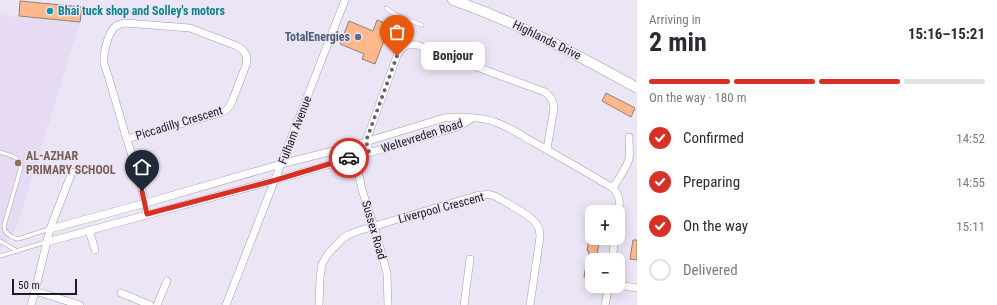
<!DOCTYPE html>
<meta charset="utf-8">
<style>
body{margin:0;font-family:"Roboto Condensed",sans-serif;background:#f7f7f7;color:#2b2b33;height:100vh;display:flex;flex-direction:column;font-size:15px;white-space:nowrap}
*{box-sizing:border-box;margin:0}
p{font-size:13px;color:#7c7c81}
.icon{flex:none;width:22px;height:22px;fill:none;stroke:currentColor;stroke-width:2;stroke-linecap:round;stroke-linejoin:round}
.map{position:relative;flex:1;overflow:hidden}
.side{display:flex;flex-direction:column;background:#fff;width:360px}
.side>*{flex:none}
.controls{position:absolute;left:585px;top:205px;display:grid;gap:8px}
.controls a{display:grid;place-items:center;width:40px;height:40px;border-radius:8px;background:#fff;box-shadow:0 2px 10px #0003;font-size:20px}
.scale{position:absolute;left:12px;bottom:10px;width:65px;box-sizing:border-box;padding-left:4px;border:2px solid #1e1c22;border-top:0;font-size:11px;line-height:14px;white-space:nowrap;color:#1e1c22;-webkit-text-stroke:3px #ece5f5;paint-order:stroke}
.pin{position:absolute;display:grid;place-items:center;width:34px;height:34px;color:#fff;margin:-41px -17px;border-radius:50% 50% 50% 0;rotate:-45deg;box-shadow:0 0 4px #0007}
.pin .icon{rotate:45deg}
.courier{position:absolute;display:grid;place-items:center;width:40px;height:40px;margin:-20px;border:3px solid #d93025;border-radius:50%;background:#fff;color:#222;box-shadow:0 1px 5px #0007}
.bubble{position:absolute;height:28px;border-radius:8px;background:#fff;box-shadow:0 2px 10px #0003;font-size:13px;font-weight:700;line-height:28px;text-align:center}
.summary em{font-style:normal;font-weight:700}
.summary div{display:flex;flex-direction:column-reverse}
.summary{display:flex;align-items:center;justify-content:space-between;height:68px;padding:0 12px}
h1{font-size:26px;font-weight:700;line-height:30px}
.bar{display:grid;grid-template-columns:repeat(4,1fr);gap:6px 4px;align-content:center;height:48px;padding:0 12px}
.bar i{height:5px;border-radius:3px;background:#e1e1e2}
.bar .active{background:#d93025}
.bar p{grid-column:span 4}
ol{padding:0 12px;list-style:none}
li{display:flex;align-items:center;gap:12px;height:44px}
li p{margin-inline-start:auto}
li .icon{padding:4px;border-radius:50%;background:#d93025;color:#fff;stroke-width:4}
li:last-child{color:#7c7c81}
li i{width:22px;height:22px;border:2px solid #e1e1e2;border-radius:50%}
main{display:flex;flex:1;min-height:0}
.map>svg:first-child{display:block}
</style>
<main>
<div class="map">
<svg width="637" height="305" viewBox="0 0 637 305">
<rect width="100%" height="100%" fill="#ece5f5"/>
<polygon fill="#e6dbf3" points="0,15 80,22 17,226 0,250"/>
<g fill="#ffb88c" stroke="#918178">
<polygon points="20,1 82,7 80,22 19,16"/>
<polygon points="377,20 390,25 375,64 362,59 364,54 340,44 349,21 373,31"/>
<polygon points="606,93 635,108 631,117 602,101"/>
<polygon points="589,238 600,238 596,260 592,260 592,279 584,277 585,270 586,270 589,251 587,251"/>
<polygon points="633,240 637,240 637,260 630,259"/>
</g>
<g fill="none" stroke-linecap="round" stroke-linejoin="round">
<defs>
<g id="lane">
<polyline points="386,8 398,16 422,25"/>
<path d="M0,152C9,155 19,156 21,167L4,226C4,234 11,237 18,239L49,229"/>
<polyline points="0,241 17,251"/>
<polyline points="0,256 46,242"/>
</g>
<g id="street">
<path d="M127,139L220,113L226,110L230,106L233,99L246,65L247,57L243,50L237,46L190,28L125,23C122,24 119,24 116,26C108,32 103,53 104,63C113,90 120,118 129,146C136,168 144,191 147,214"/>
<polyline points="354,152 362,190 374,226 387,273 388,305"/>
<path d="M369,152L366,141L397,56C402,46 406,44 417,45L545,92C551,97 553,100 554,108L547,149"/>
<path d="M613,188C618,179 626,169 629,159C630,152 629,144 629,137"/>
<path d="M50,229L146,203L281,164L345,148L444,118C459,116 481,117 495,122C509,127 521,135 533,142C560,157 586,172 613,188C621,196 620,205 618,216"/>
<polyline points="89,230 95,250"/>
<polyline points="47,242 276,180 451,129 465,123 472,118"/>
<polyline points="612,260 615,238"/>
<polyline points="618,285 637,288"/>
<polyline points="35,291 80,305"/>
<polyline points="121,293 150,305"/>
<polyline points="31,305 35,291 50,229 72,172"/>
<polyline points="157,305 167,281"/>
<polyline points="226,305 345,0"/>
<path d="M319,305L320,278L322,264L328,254L342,239L348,235L358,231L479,195C484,195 488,194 492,195C499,198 527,214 533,220C538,224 540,230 540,237L530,305"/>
<polyline points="464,305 470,259"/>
<polyline points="605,305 609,286"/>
</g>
<path id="secondary" d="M453,0C519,23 576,54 637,88"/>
</defs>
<use href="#lane" stroke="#a39dac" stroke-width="4.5"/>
<use href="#street" stroke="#a39dac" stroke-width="8"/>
<use href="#secondary" stroke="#a39dac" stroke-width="11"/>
<use href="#lane" stroke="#fff" stroke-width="3.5"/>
<use href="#street" stroke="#fff" stroke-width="7"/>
<use href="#secondary" stroke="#fff" stroke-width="10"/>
</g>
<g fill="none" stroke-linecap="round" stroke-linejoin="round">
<polyline stroke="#66626c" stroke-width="4" stroke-dasharray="0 7.2" points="349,158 369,152 366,141 397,56"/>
<polyline stroke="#d93025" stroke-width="5" points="142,191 147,214 276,180 349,158"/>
</g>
<circle fill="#0f9aa8" stroke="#ece5f5" stroke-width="1.5" cx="50" cy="11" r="4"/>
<circle fill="#5c6f8a" stroke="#ece5f5" stroke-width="1.5" cx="358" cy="37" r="4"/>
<circle fill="#8d6e63" stroke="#ece5f5" stroke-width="1.5" cx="18" cy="163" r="4"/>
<g text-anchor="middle" stroke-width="3" stroke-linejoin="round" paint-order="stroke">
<g font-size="12" font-weight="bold" fill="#0d838f" stroke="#ece5f5" text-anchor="start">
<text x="58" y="15">Bhai tuck shop and Solley's motors</text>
</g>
<g font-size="12" font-weight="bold" fill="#4e5e75" stroke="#ece5f5" text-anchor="end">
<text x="350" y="41">TotalEnergies</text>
</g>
<g font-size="12" fill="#1e1c22" stroke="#ece5f5">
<text transform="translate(547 40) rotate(26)" y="4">Highlands Drive</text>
<text transform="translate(179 123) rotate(-17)" y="4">Piccadilly Crescent</text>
<text transform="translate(295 130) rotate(-69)" y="4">Fulham Avenue</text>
<text transform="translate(422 136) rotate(-18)" y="4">Weltevreden Road</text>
<text transform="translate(441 208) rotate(-15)" y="4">Liverpool Crescent</text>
<text transform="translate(374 230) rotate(74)" y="4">Sussex Road</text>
</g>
<g font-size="12" font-weight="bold" fill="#785e54" stroke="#ece5f5" text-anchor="start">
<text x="26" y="160">AL-AZHAR<tspan x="26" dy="14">PRIMARY SCHOOL</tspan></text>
</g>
</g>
</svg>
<div class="controls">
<a>+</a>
<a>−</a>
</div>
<div class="scale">50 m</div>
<div class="pin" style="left:397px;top:56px;background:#ea580c"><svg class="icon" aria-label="bag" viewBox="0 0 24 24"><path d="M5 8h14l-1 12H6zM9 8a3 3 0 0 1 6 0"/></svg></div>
<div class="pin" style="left:142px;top:191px;background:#1f2937"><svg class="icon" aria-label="home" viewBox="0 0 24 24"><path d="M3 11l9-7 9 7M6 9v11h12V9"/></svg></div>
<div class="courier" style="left:349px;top:158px"><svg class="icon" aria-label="car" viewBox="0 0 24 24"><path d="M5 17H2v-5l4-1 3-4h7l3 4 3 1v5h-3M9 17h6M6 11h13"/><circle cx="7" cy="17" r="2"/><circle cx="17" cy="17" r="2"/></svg></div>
<div class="bubble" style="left:421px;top:42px;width:64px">Bonjour</div>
</div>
<section class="side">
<div class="summary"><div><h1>2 min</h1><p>Arriving in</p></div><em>15:16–15:21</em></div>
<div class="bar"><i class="active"></i><i class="active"></i><i class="active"></i><i></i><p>On the way · 180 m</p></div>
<ol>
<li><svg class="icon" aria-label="check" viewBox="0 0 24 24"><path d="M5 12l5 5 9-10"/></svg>Confirmed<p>14:52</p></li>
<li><svg class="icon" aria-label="check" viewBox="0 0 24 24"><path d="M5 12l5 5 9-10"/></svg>Preparing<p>14:55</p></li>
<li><svg class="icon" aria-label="check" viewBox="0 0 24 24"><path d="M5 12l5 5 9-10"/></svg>On the way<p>15:11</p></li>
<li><i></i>Delivered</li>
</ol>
</section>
</main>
